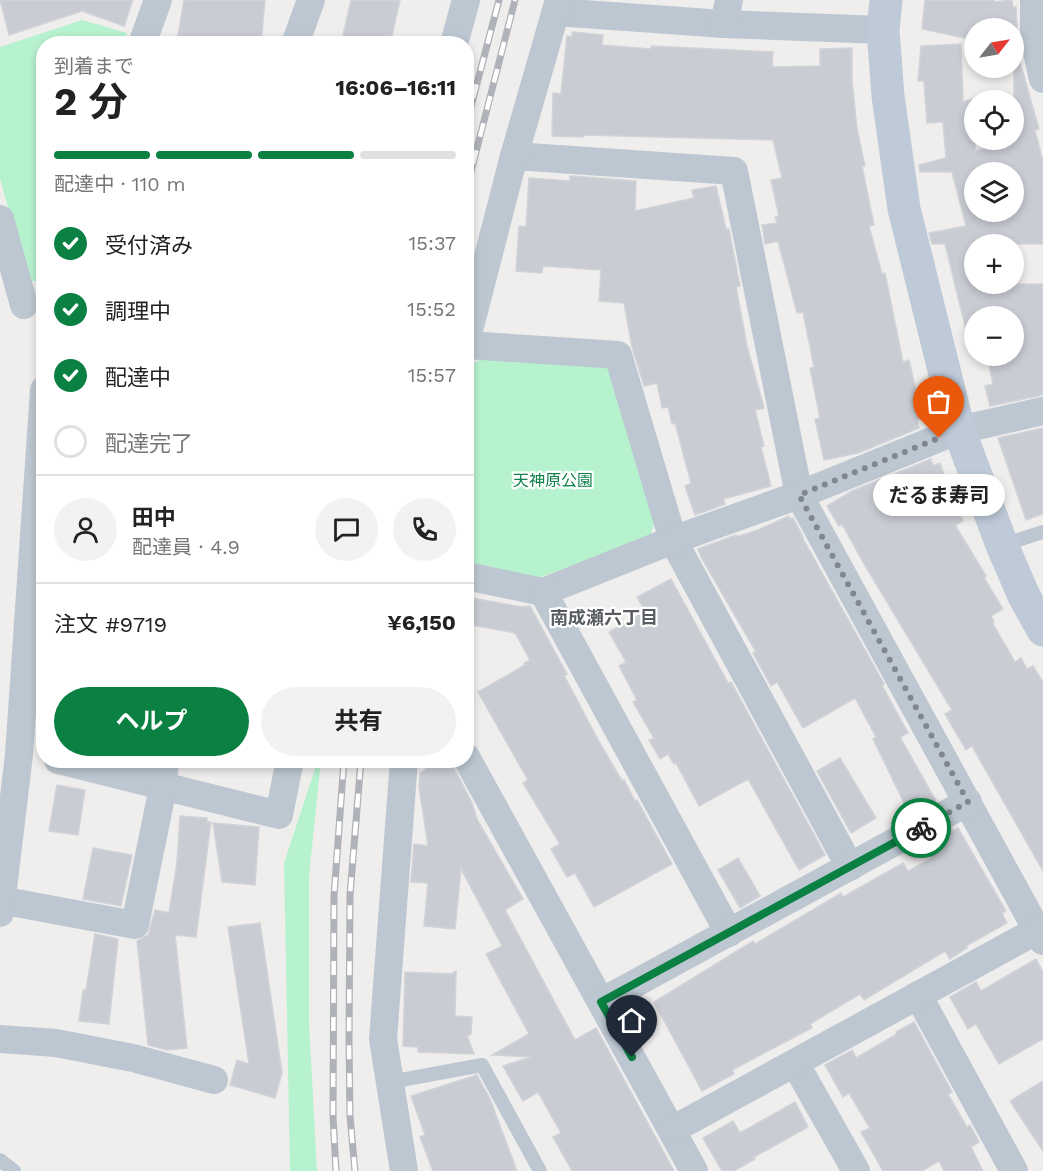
<!DOCTYPE html>
<html lang="ja">
<meta charset="utf-8">
<style>
body{margin:0;font-family:"Work Sans","Noto Sans JP",sans-serif;background:#f2f2f2;color:#222;height:100vh;display:flex;flex-direction:column;font-size:22px;white-space:nowrap}
*{box-sizing:border-box;margin:0}
p{font-size:20px;color:#767676}
.icon{flex:none;width:33px;height:33px;fill:none;stroke:currentColor;stroke-width:2;stroke-linecap:round;stroke-linejoin:round}
.map{position:relative;flex:1;overflow:hidden}
.drawer{position:absolute;left:36px;top:36px;width:438px;height:732px;display:flex;flex-direction:column;background:#fff;border-radius:24px;box-shadow:0 3px 9px #0003}
.drawer>*{flex:none}
.needle{width:39px;rotate:59deg}
.tools{position:absolute;left:964px;top:18px;display:grid;gap:12px}
.tools a{display:grid;place-items:center;width:60px;height:60px;border-radius:50%;background:#fff;box-shadow:0 3px 9px #0003;font-size:30px}
.pin{position:absolute;display:grid;place-items:center;width:51px;height:51px;color:#fff;margin:-62px -26px;border-radius:50% 50% 50% 0;rotate:-45deg;box-shadow:0 0 6px #0007}
.pin .icon{rotate:45deg}
.courier{position:absolute;display:grid;place-items:center;width:60px;height:60px;margin:-30px;border:4px solid #0b8043;border-radius:50%;background:#fff;color:#222;box-shadow:0 2px 8px #0007}
.bubble{position:absolute;height:42px;border-radius:21px;background:#fff;box-shadow:0 3px 9px #0003;font-size:20px;font-weight:700;line-height:42px;text-align:center}
.headline em{font-style:normal;font-weight:700}
.headline div{display:flex;flex-direction:column-reverse}
.headline{display:flex;align-items:center;justify-content:space-between;height:102px;padding:0 18px}
h1{font-size:39px;font-weight:700;line-height:45px}
.bar{display:grid;grid-template-columns:repeat(4,1fr);gap:9px 6px;align-content:center;height:72px;padding:0 18px}
.bar i{height:8px;border-radius:4px;background:#e0e0e0}
.bar .selected{background:#0b8043}
.bar p{grid-column:span 4}
.line{display:flex;align-items:center;gap:15px;padding:0 18px;border-top:2px solid #e0e0e0}
.line div{flex:1}
.round{display:grid;place-items:center;flex:none;width:63px;height:63px;border-radius:32px;background:#f2f2f2}
ol{padding:0 18px;list-style:none}
li{display:flex;align-items:center;gap:18px;height:66px}
li p{margin-inline-start:auto}
li .icon{padding:6px;border-radius:50%;background:#0b8043;color:#fff;stroke-width:4}
li:last-child{color:#767676}
li i{width:33px;height:33px;border:3px solid #e0e0e0;border-radius:50%}
.action{display:flex;gap:12px;margin-top:auto;padding:12px 18px}
.action a{flex:1;height:69px;border-radius:36px;background:#0b8043;color:#fff;font-size:24px;font-weight:700;line-height:69px;text-align:center}
.action a+a{background:#f2f2f2;color:#222}
.map>svg:first-child{display:block}
</style>
<div class="map">
<svg width="1043" height="1171" viewBox="0 0 1043 1171">
<rect width="100%" height="100%" fill="#f0eded"/>
<g fill="#b7f2cf">
<polygon points="82,20 127,33 123,43 44,44 44,269 39,281 29,281 0,179 0,47"/>
<polygon points="490,356 609,367 655,520 650,537 538,578 467,562 466,391 471,364"/>
<polygon points="318,760 321,761 309,876 309,1022 317,1171 290,1171 284,863"/>
</g>
<g fill="#c9ccd3" stroke="#d1d3d9" stroke-width="1.5" fill-rule="evenodd">
<polygon points="0,0 133,0 124,26 82,11 9,35"/>
<polygon points="184,0 265,0 261,44 190,44 177,41"/>
<polygon points="351,0 400,0 390,44 341,44"/>
<polygon points="925,0 994,0 994,2 1012,0 1013,7 1016,7 1017,28 975,28 975,40 922,29"/>
<polygon points="572,32 603,35 602,45 651,49 651,46 773,52 772,67 820,66 820,49 852,48 852,80 857,129 865,166 862,166 874,225 869,226 882,274 885,273 903,362 909,360 922,418 917,420 919,428 858,453 824,460 815,419 820,418 810,368 814,367 803,312 797,313 778,241 765,244 762,225 777,223 775,217 779,216 771,180 782,178 773,140 584,135 583,137 552,136 553,93 561,94 567,36 572,37"/>
<path d="M961,44L963,102L975,98V151L1014,141V63L1020,62L1039,129L1035,130L1043,162V244H975V284H1043V395L990,406L985,386L993,384L987,356H1014V316H975V337L968,338L945,244H932L929,233L966,226L952,172H920L919,165L946,158L943,122L927,123L924,81H918L921,46ZM975,172H1014V212H975Z"/>
<polygon points="570,176 636,181 635,211 694,198 692,190 716,186 726,229 729,229 740,286 736,287 747,346 764,408 755,410 764,446 761,447 771,486 723,499 725,504 695,515 685,486 691,483 675,423 672,424 668,407 662,408 657,383 644,386 632,347 624,303 599,301 601,270 543,266 542,273 516,271 519,226 526,227 529,178 570,181"/>
<polygon points="1043,428 1043,514 1026,520 998,438"/>
<polygon points="931,459 933,466 940,463 951,495 963,521 955,525 986,576 984,578 1003,609 991,616 994,622 992,622 1015,662 1021,658 1027,669 1033,666 1043,682 1043,871 972,746 966,750 945,714 952,710 864,564 842,524 839,526 827,506 852,491"/>
<polygon points="789,516 790,519 793,518 803,537 802,537 884,684 882,685 908,733 900,737 936,801 910,815 873,739 876,737 855,698 803,728 777,682 771,686 753,653 756,652 701,557 698,549 736,535 736,537 758,530"/>
<polygon points="671,579 728,683 731,682 825,855 799,870 748,779 699,806 676,763 674,764 668,754 660,759 649,740 654,738 633,702 637,700 619,666 626,662 609,632 645,611 637,597"/>
<polygon points="466,597 522,607 530,606 567,674 564,675 597,738 622,781 624,780 635,801 637,800 672,864 594,907 575,873 567,877 551,849 560,844 523,783 528,780 478,692 525,665 524,663 530,660 515,633 466,624"/>
<polygon points="840,758 876,818 851,833 817,771"/>
<polygon points="424,760 450,760 472,803 477,819 523,899 505,910 575,1040 596,1028 674,1171 572,1171 553,1137 561,1133 538,1092 523,1101 503,1066 531,1057 492,1055 529,1034 486,954 502,946 461,869 455,929 424,926 428,883 411,882 414,844 428,846 419,787 420,773 428,768"/>
<polygon points="57,785 85,790 78,835 49,831"/>
<polygon points="180,816 207,818 207,822 211,822 196,937 175,935 187,1048 167,1050 148,1045 137,941 148,935 155,910 169,913 177,862"/>
<polygon points="213,823 259,827 255,885 222,882"/>
<polygon points="958,828 1006,911 1002,913 1007,923 966,946 967,948 950,959 945,951 864,1000 860,994 810,1024 812,1028 732,1070 734,1074 702,1091 654,1002 753,941 755,944 841,893 843,897 903,863 908,871 932,858 925,844 952,829 953,831"/>
<polygon points="93,848 132,855 121,906 83,899"/>
<polygon points="738,858 760,896 740,908 718,870"/>
<polygon points="260,923 282,1073 275,1098 230,1085 237,1060 249,1064 228,927"/>
<polygon points="95,934 118,939 109,1024 79,1021 83,990 86,990"/>
<polygon points="1036,959 1043,972 1043,1039 999,1064 976,1024 968,1029 950,997 976,982 981,991"/>
<polygon points="456,971 455,1016 472,1017 471,1034 467,1036 474,1054 418,1052 418,1047 403,1046 405,972 451,974"/>
<polygon points="914,1022 952,1092 948,1094 967,1127 970,1125 979,1142 971,1147 983,1171 944,1171 939,1161 922,1171 883,1171 861,1132 870,1128 849,1093 843,1097 825,1065 852,1050 856,1058 897,1034 896,1032"/>
<polygon points="477,1075 490,1099 517,1171 433,1171 420,1137 425,1135 411,1096"/>
<polygon points="1043,1081 1043,1151 1010,1101"/>
<polygon points="795,1102 808,1127 754,1157 755,1159 734,1171 722,1171 703,1138 733,1121 740,1133"/>
</g>
<g fill="none" stroke-linecap="round" stroke-linejoin="round">
<g stroke="#bcc7d1" stroke-width="14">
<polyline points="1002,545 1043,532"/>
<polyline points="390,1082 482,1065 540,1171"/>
<polyline points="0,1160 14,1171"/>
</g>
<g stroke="#bcc7d1" stroke-width="28">
<polyline points="1034,0 1034,39 1043,79"/>
<polyline points="556,12 724,24 883,30"/>
<polyline points="724,24 729,0"/>
<polyline points="142,44 158,0"/>
<polyline points="295,44 311,0"/>
<polyline points="454,44 466,0"/>
<polyline points="514,156 734,171 799,495 1043,941"/>
<polyline points="0,219 24,305"/>
<polyline points="466,342 514,156 559,0"/>
<polyline points="466,345 618,355 673,540 850,867"/>
<polyline points="466,576 543,592 673,540 799,495 959,430 1043,411"/>
<polyline points="543,592 729,933"/>
<polyline points="466,757 694,1171"/>
<polyline points="58,760 279,815 290,760"/>
<polyline points="0,900 135,925 163,787 165,760"/>
<polyline points="0,913 19,755 44,390"/>
<polyline points="918,995 1014,1171"/>
<polyline points="601,1002 968,802"/>
<polyline points="0,1039 56,1043 133,1058 214,1080"/>
<polyline points="795,1063 856,1171"/>
<polyline points="672,1130 1043,927"/>
<polyline points="404,1171 383,1039 404,760"/>
</g>
<polyline stroke="#becad8" stroke-width="33" points="886,0 883,30 888,96 904,209 959,430 1002,545 1024,596 1043,630"/>
<defs>
<g id="rail">
<polyline points="466,125 499,0"/>
<polyline points="466,191 515,0"/>
<polyline points="336,1171 333,1116 334,896 344,760"/>
<polyline points="355,1171 350,1116 349,1043 350,895 361,760"/>
</g>
</defs>
<use href="#rail" stroke="#afb2b8" stroke-width="7"/>
<use href="#rail" stroke="#fff" stroke-width="4.5" stroke-dasharray="14" stroke-linecap="butt"/>
</g>
<g fill="none" stroke-linecap="round" stroke-linejoin="round">
<polyline stroke="#80878f" stroke-width="6" stroke-dasharray="0 10.8" points="921,828 968,802 799,495 939,438"/>
<polyline stroke="#0b8043" stroke-width="8" points="632,1057 601,1002 921,828"/>
</g>
<g text-anchor="middle" stroke-width="4.5" stroke-linejoin="round" paint-order="stroke">
<g font-size="16" fill="#10824b" stroke="#fff">
<text x="553" y="486">天神原公園</text>
</g>
<g font-size="18" font-weight="bold" fill="#595d63" stroke="#fff">
<text x="604" y="624">南成瀬六丁目</text>
</g>
</g>
</svg>
<div class="tools">
<a><svg class="needle" viewBox="-14 -14 28 28"><path d="M0-13l5 13h-10z" fill="#e53935"/><path d="M0 13l5-13h-10z" fill="#767676"/></svg></a>
<a><svg class="icon" aria-label="locate" viewBox="0 0 24 24"><circle cx="12" cy="12" r="6"/><path d="M12 2v4M12 18v4M2 12h4M18 12h4"/></svg></a>
<a><svg class="icon" aria-label="layers" viewBox="0 0 24 24"><path d="M12 4l9 5-9 5-9-5zM3 14l9 5 9-5"/></svg></a>
<a>+</a>
<a>−</a>
</div>
<div class="pin" style="left:939px;top:438px;background:#ea580c"><svg class="icon" aria-label="bag" viewBox="0 0 24 24"><path d="M5 8h14l-1 12H6zM9 8a3 3 0 0 1 6 0"/></svg></div>
<div class="pin" style="left:632px;top:1057px;background:#1f2937"><svg class="icon" aria-label="home" viewBox="0 0 24 24"><path d="M3 11l9-7 9 7M6 9v11h12V9"/></svg></div>
<div class="courier" style="left:921px;top:828px"><svg class="icon" aria-label="bike" viewBox="0 0 24 24"><circle cx="6" cy="16" r="4"/><circle cx="18" cy="16" r="4"/><path d="M6 16l4-8h5l3 8M10 8l3 8H6M13 5h3"/></svg></div>
<div class="bubble" style="left:873px;top:474px;width:132px">だるま寿司</div>
<section class="drawer">
<div class="headline"><div><h1>2 分</h1><p>到着まで</p></div><em>16:06–16:11</em></div>
<div class="bar"><i class="selected"></i><i class="selected"></i><i class="selected"></i><i></i><p>配達中 · 110 m</p></div>
<ol>
<li><svg class="icon" aria-label="check" viewBox="0 0 24 24"><path d="M5 12l5 5 9-10"/></svg>受付済み<p>15:37</p></li>
<li><svg class="icon" aria-label="check" viewBox="0 0 24 24"><path d="M5 12l5 5 9-10"/></svg>調理中<p>15:52</p></li>
<li><svg class="icon" aria-label="check" viewBox="0 0 24 24"><path d="M5 12l5 5 9-10"/></svg>配達中<p>15:57</p></li>
<li><i></i>配達完了</li>
</ol>
<div class="line" style="height:108px"><a class="round"><svg class="icon" aria-label="person" viewBox="0 0 24 24"><circle cx="12" cy="8" r="4"/><path d="M4 21q1-7 8-7t8 7"/></svg></a><div><b>田中</b><p>配達員 · 4.9</p></div><a class="round"><svg class="icon" aria-label="chat" viewBox="0 0 24 24"><path d="M4 5h16v11H9l-5 4z"/></svg></a><a class="round"><svg class="icon" aria-label="phone" viewBox="0 0 24 24"><path d="M5 4h4l2 5-3 2q2 4 5 5l2-3 5 2v4C11 20 4 13 5 4z"/></svg></a></div>
<div class="line" style="height:78px"><div>注文 #9719</div><b>¥6,150</b></div>
<div class="action"><a>ヘルプ</a><a>共有</a></div>
</section>
</div>
